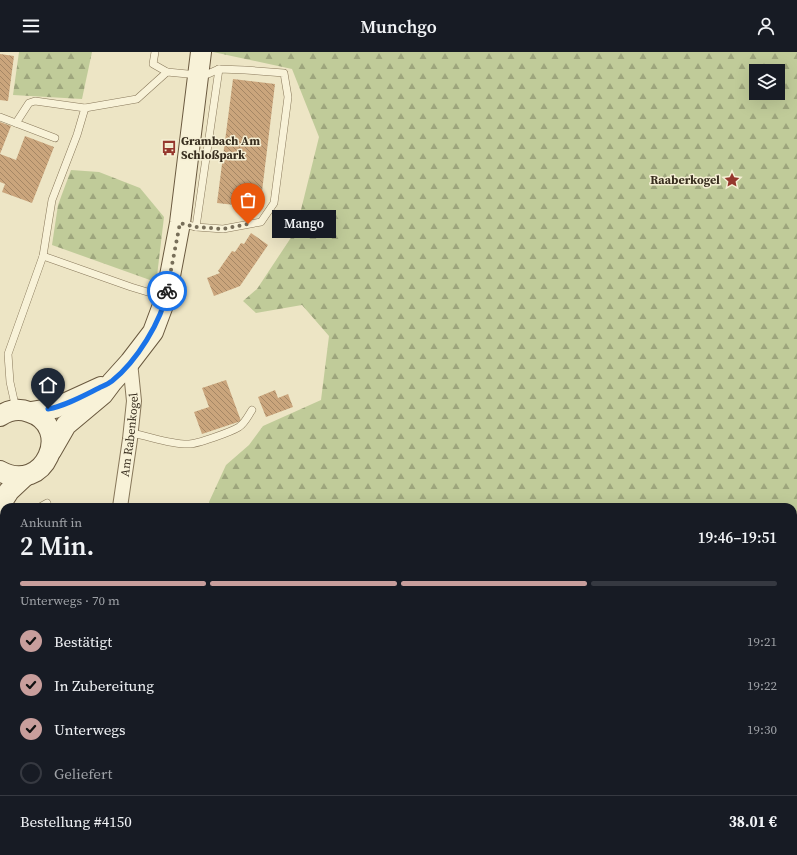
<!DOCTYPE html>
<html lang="de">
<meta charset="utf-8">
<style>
body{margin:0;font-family:"Source Serif 4",serif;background:#20242c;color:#f1f3f6;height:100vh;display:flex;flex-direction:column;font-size:15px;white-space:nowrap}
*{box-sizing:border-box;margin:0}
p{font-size:13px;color:#9ea1a6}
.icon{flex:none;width:22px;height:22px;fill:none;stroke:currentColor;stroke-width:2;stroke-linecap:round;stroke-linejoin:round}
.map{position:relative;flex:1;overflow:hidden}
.sheet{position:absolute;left:0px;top:451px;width:797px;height:352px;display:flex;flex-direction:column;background:#171b24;border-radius:12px 12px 0 0;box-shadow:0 4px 16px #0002}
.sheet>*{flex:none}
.tools{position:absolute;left:749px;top:12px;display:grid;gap:8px}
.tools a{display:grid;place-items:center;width:36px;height:36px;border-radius:0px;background:#171b24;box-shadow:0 4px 16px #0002;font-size:20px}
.pin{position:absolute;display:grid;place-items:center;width:34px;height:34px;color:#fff;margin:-41px -17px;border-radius:50% 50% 50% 0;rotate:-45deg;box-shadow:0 0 4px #0007}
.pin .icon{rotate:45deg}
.courier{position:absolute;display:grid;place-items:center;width:40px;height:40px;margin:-20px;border:3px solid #1a73e8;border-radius:50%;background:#fff;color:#222;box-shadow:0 1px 5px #0007}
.bubble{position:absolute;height:28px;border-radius:0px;background:#171b24;box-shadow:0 4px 16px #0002;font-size:13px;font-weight:600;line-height:28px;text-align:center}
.headline em{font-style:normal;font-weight:600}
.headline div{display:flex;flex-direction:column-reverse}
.headline{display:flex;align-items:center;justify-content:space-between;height:68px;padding:0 20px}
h1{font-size:26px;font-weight:600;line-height:30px}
.bar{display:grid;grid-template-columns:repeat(4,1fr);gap:6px 4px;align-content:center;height:48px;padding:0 20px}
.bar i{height:5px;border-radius:3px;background:#363941}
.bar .active{background:#c89e9c}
.bar p{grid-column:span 4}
.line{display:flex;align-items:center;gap:10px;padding:0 20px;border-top:1px solid #363941}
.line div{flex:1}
ol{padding:0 20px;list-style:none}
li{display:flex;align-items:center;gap:12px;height:44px}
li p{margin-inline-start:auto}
li .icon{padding:4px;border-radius:50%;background:#c89e9c;color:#111;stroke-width:4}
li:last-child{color:#9ea1a6}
li i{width:22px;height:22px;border:2px solid #363941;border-radius:50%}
header{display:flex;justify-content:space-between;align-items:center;height:52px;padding:0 20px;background:#171b24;font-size:18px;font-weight:600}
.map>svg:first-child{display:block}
</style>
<header><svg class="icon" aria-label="menu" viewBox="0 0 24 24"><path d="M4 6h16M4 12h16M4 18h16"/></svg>Munchgo<svg class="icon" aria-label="person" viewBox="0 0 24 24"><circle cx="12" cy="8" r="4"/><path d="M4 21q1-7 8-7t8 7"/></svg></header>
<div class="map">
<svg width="797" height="803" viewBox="0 0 797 803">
<defs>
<pattern id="grass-tufts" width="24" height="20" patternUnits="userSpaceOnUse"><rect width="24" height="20" fill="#c0cb99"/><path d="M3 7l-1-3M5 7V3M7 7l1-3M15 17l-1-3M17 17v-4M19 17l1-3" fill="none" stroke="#9da57c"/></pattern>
<pattern id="forest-firs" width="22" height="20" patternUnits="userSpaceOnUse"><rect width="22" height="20" fill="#c0cb99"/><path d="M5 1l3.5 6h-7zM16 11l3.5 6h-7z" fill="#9da57c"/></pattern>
<pattern id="building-back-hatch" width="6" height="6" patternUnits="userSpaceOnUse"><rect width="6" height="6" fill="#caa57c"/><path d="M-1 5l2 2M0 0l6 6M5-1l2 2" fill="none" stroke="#a58765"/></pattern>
</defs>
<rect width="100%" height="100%" fill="#ede5c5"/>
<g fill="url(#grass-tufts)">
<polygon points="794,522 797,522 797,730 793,731"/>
<polygon points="548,799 596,799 595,803 548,803"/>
</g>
<g fill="url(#forest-firs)" fill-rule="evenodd">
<polygon points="19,0 92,0 82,47 13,43"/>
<path d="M213,0H797V522L793,523V455H209V450L226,413L249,393L263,374L321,348L329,284L302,253L256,261L243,249L257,237L296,178L319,85L292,17ZM756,19H778V41H756Z"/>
<polygon points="71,118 99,120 140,136 164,165 157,224 150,228 52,193 58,153"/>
<polygon points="4,698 4,779 0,780 0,703"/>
<polygon points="77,799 465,799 454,803 77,803"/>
<polygon points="493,799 548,799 548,803 503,803"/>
</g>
<g fill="url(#building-back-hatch)">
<polygon points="0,2 14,4 8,49 0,48"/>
<polygon points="233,27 275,32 260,156 217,151"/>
<polygon points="0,70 11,74 0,102 16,108 25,84 54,95 32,151 2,140 5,132 0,130"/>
<polygon points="251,181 268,193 240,234 214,244 207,226 220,221 218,219 232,199 235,200 241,191 244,192"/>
<polygon points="226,328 241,369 202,382 194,360 209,355 202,336"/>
<polygon points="275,338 278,346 288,342 293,355 266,365 258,345"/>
<polygon points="0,598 4,600 4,645 0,653"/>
<polygon points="15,799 49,799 49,803 14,803"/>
<polygon points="669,799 679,799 682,803 664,803"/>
</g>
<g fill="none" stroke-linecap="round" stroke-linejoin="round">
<defs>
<g id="lane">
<polyline points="155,0 153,12 167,20"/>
<polyline points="85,56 137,47 167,20 198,23 208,22 219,17 245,18 284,21 288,45 274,151 261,170 223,177 196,175 180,171"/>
<polyline points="0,65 55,86"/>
<polyline points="16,71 29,51 35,49 85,56 77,83 52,148 43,204 8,302 10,330 16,357"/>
<polyline points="196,175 219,17"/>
<polyline points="43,204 131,235 164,245"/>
<path d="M131,381C149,384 172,393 189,392C197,392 231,380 239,375C245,371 248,364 252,358"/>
<polyline points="40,455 47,451"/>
<polyline points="0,511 4,498"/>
</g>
<g id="street">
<path id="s1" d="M120,455L130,387L134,349L130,310"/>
</g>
<g id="secondary">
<polyline points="31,360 55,356 101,335"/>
<path d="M0,364C9,358 19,356 29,360C74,374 45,444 0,419"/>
<polyline points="51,399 66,373 103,342 112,330 130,310 153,280 166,245 180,171 201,0"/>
<polyline points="0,453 9,439 25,424"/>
</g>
</defs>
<use href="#lane" stroke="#88785b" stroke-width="8"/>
<use href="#street" stroke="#88785b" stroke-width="16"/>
<use href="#secondary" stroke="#6a593f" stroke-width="22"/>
<use href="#lane" stroke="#f8f2d8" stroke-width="7"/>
<use href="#street" stroke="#f8f2d8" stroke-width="14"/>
<use href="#secondary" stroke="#f8f2d8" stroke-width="20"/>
</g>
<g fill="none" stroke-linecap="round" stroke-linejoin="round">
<polyline stroke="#776e59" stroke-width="4" stroke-dasharray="0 7.2" points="167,239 180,171 196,175 223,177 248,172"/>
<path stroke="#1a73e8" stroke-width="5" d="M48,357C65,354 83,344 99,336C103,334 108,332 112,329C136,310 162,269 167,239"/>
</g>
<defs>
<symbol id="bus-bare" viewBox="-9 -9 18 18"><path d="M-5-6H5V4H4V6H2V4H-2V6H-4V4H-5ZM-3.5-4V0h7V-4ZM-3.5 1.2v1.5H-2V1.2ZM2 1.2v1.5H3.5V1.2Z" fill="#95372d" stroke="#f5efd4" stroke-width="2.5" paint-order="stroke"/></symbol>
<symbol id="sight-bare" viewBox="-9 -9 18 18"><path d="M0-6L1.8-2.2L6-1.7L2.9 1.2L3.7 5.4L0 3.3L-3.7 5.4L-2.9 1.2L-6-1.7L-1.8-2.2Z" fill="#95372d" stroke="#f5efd4" stroke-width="2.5" paint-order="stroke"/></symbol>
</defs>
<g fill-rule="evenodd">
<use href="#bus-bare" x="158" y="85" width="22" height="22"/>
<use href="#sight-bare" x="721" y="117" width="22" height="22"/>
</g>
<g text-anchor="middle" stroke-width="3" stroke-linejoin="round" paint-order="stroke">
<g font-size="12" font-weight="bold" fill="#382e1f" stroke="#f5efd4" text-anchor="start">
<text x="181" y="93">Grambach Am<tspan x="181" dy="14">Schloßpark</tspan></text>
<text x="720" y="132" text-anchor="end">Raaberkogel</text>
</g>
<g font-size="12" fill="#382e1f" stroke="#f5efd4">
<text dy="4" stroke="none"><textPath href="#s1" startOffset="73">Am Rabenkogel</textPath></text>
</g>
</g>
</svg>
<div class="tools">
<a><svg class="icon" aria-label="layers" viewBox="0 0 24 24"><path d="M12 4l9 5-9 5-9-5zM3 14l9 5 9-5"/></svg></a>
</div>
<div class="pin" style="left:248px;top:172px;background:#ea580c"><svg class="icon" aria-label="bag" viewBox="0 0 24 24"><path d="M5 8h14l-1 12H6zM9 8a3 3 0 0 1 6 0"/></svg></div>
<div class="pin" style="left:48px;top:357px;background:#1f2937"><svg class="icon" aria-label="home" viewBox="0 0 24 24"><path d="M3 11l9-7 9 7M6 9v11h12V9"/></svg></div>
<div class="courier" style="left:167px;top:239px"><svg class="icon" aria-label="bike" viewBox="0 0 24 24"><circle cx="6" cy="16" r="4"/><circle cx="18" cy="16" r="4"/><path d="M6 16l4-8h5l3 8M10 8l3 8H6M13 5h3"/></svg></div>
<div class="bubble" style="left:272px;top:158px;width:64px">Mango</div>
<section class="sheet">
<div class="headline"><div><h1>2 Min.</h1><p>Ankunft in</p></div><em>19:46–19:51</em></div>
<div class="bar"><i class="active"></i><i class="active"></i><i class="active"></i><i></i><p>Unterwegs · 70 m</p></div>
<ol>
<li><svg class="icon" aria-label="check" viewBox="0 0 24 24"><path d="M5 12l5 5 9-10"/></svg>Bestätigt<p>19:21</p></li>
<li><svg class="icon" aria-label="check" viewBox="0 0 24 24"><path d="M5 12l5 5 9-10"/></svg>In Zubereitung<p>19:22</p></li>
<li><svg class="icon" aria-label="check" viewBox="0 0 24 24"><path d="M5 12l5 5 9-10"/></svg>Unterwegs<p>19:30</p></li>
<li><i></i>Geliefert</li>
</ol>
<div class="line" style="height:52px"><div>Bestellung #4150</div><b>38.01 €</b></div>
</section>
</div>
